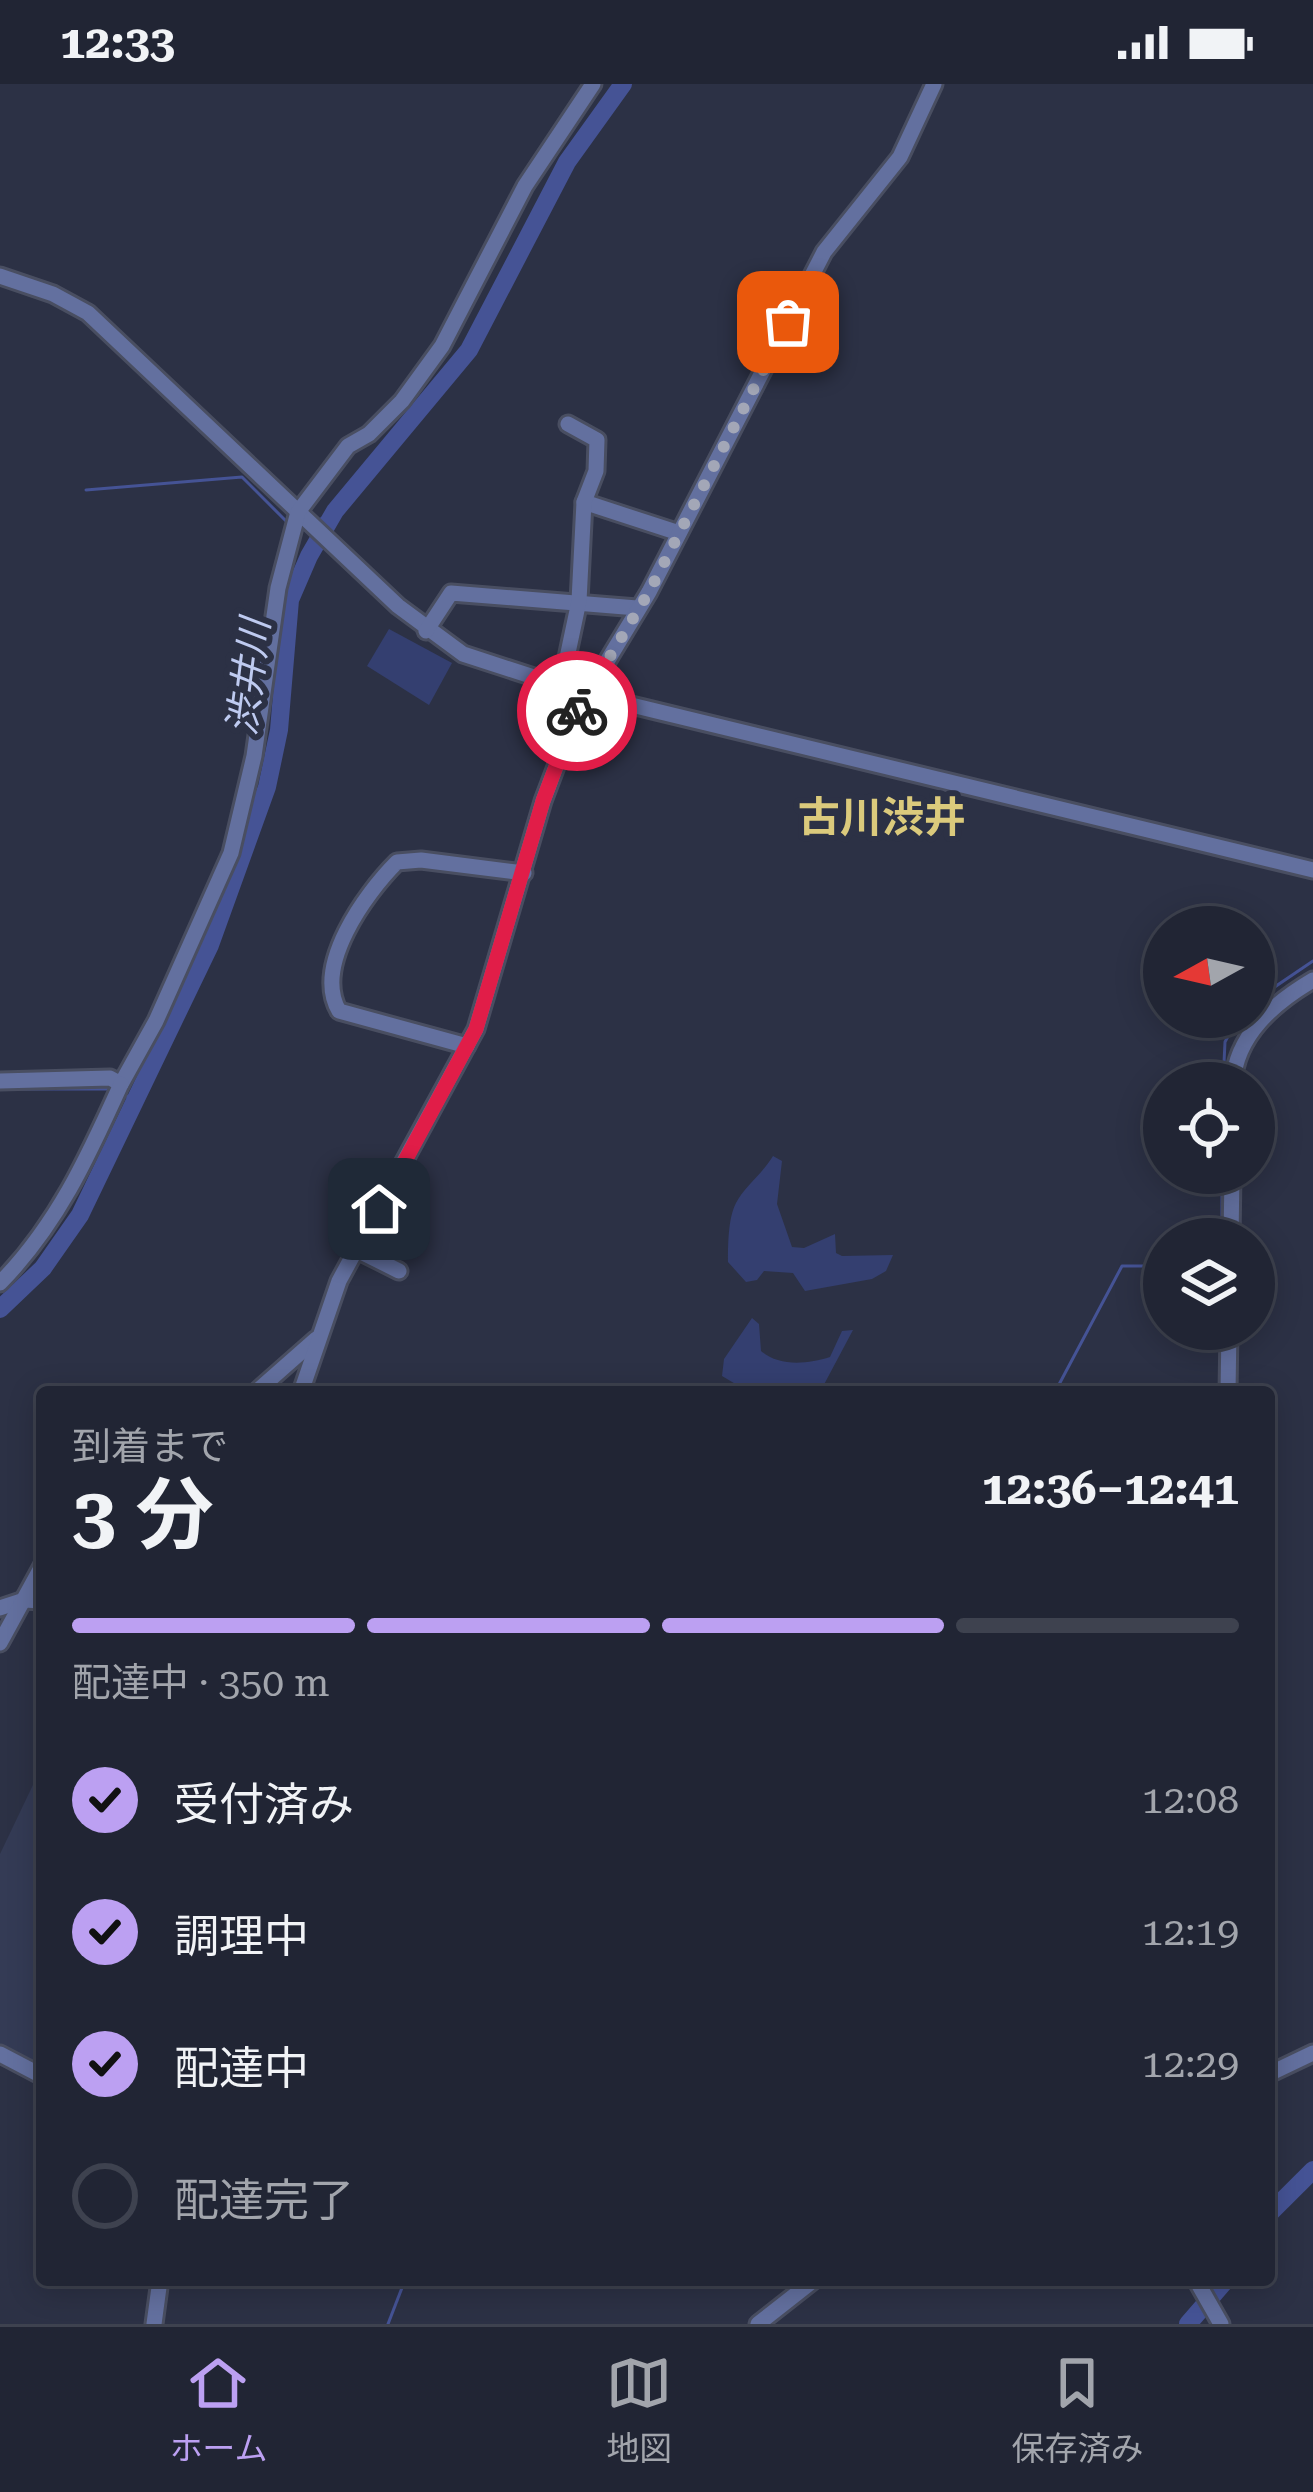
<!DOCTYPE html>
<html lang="ja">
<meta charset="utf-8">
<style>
body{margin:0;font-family:"Roboto Serif","Noto Sans JP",serif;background:#292d3c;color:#f1f3f6;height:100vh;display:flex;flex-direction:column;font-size:45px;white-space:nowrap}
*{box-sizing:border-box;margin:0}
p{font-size:39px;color:#a2a5ac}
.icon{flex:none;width:66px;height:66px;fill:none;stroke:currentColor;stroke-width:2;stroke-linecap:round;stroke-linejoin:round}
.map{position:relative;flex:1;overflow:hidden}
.details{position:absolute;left:36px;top:1302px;width:1239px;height:900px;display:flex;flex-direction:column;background:#212534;border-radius:12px;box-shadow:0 6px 30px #0003,0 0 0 3px #3e424f}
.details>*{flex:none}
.needle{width:78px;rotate:262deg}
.buttons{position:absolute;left:1143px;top:822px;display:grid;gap:24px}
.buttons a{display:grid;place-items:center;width:132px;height:132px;border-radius:50%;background:#212534;box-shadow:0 6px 30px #0003,0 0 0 3px #3e424f;font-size:60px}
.pin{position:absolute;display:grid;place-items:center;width:102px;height:102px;color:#fff;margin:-51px;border-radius:24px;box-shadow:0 6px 18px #0006}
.courier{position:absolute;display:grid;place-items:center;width:120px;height:120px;margin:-60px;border:9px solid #e11d48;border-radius:50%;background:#fff;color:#222;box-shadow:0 3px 15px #0007}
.summary em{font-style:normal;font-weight:700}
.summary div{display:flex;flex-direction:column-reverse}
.summary{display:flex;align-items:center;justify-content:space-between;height:204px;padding:0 36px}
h1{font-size:78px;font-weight:700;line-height:90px}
.bar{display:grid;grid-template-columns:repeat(4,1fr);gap:18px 12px;align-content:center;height:144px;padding:0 36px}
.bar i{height:15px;border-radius:9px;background:#3e424f}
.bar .selected{background:#bca0f2}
.bar p{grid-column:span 4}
ol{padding:0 36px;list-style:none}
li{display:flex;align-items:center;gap:36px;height:132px}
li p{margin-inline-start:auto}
li .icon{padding:12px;border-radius:50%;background:#bca0f2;color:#111;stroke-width:4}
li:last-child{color:#a2a5ac}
li i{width:66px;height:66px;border:6px solid #3e424f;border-radius:50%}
.status{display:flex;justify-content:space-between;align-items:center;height:84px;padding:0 60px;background:#212534;direction:ltr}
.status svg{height:33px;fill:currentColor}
.tabs{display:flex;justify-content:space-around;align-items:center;height:168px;border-top:3px solid #3e424f;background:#212534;font-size:33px;color:#a2a5ac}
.tabs a{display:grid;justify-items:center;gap:6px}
.tabs .selected{color:#bca0f2}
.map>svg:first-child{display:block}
</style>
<div class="status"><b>12:33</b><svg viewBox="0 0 49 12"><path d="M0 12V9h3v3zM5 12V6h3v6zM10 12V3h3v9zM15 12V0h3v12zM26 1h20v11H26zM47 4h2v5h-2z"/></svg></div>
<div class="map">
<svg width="1313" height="2240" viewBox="0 0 1313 2240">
<rect width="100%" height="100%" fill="#2c3145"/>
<polygon fill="#343b55" points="42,1682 42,1984 0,1963 0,1770"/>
<g fill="#343f70">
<polygon points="389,545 452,579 429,621 367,582"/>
<path d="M773,1072L782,1077L777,1120L792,1163L804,1164L835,1150L836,1169L842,1172L893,1171L886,1187L872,1195L805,1207L793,1189L764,1187L757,1196L746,1198L728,1178C728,1162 728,1134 736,1119C744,1103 763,1089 773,1072Z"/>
<path d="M752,1234L759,1240L761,1267C779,1283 808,1280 830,1273L842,1247L853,1246L820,1308H749L722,1292L724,1275Z"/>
</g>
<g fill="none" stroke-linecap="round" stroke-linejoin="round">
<g stroke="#455395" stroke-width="3">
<polyline points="86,406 242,393 286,437"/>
<polyline points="319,436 335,427"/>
<polyline points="1254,917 1313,877"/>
<polyline points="1223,999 1225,958 1238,933"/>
<polyline points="0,1005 110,1005"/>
<polyline points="124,1011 134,1015"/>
<polyline points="1222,1155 1222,1089"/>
<polyline points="1055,1308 1122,1182 1164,1182"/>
<polyline points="388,2240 405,2196"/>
</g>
<g stroke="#455395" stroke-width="18">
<polyline points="0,1225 43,1184 80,1131 210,861 267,703 279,646 290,516 309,472 335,427 469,266 567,78 623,0"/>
<polyline points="1269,2130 1313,2086"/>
<polyline points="1188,2240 1226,2196"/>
</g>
<defs>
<g id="minor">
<polyline points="0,192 53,210 88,229 398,522 463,570 586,610 1313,786"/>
<polyline points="584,418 679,449"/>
<polyline points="426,547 451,509 637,524"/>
<polyline points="561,602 579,517 584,418 596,387 597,356 568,340"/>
<path d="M467,962L339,927C313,882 365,810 397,778L421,776L524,789"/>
<polyline points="0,997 110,994 121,1000 156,937 231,769 254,672 278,504 298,428 348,362 369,350 402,317 442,262 525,102 593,0"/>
<path d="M1233,999C1236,951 1274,919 1313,896"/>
<polyline points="1231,1155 1232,1089"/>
<polyline points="357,1166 399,1187"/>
<path d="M0,1199C57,1141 88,1073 121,1000"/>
<polyline points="256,1308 316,1255"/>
<polyline points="301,1308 339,1197 476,945 543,717 577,627 649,508 824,168 900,73 934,0"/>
<polyline points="1228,1308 1229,1245"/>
<polyline points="0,1524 24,1516 42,1517"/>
<polyline points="0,1559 42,1482"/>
<polyline points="0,1970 42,1992"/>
<polyline points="1269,1990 1313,1969"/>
<polyline points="1196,2196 1221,2240"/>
<polyline points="154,2240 160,2196"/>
<polyline points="758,2240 814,2196"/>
</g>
</defs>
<use href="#minor" stroke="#494e61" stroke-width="21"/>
<use href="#minor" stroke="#63709f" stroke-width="15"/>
</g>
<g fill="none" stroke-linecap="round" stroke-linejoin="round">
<polyline stroke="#a3a7b7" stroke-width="12" stroke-dasharray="0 21.6" points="577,627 649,508 788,238"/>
<polyline stroke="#e11d48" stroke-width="15" points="379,1125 476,945 543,717 577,627"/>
</g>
<g text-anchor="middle" stroke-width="12" stroke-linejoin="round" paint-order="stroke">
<g font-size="39" font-style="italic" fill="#becaf0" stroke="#2c3145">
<text transform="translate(248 593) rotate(-83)" y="14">渋井川</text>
</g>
<g font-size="42" font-weight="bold" fill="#dbca7c" stroke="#2c3145">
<text x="882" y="748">古川渋井</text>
</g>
</g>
</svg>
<div class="buttons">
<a><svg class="needle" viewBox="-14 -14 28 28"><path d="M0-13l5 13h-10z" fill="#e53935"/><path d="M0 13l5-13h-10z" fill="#a2a5ac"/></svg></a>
<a><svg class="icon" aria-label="locate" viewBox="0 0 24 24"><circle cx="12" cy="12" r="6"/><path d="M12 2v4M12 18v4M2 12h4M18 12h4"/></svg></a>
<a><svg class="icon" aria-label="layers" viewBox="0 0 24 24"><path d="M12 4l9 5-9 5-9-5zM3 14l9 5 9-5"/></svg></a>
</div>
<div class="pin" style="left:788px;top:238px;background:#ea580c"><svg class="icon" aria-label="bag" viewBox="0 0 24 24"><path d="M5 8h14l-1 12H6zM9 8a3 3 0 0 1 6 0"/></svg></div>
<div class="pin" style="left:379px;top:1125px;background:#1f2937"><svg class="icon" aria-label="home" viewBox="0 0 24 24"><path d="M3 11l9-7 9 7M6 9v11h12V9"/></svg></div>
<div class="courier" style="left:577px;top:627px"><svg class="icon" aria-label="bike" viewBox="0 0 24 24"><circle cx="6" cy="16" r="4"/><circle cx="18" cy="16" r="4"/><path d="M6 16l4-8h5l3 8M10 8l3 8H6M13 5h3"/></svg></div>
<section class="details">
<div class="summary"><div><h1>3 分</h1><p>到着まで</p></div><em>12:36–12:41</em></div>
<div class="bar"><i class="selected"></i><i class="selected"></i><i class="selected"></i><i></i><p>配達中 · 350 m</p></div>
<ol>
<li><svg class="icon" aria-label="check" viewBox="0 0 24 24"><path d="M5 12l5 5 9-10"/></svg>受付済み<p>12:08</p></li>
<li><svg class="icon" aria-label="check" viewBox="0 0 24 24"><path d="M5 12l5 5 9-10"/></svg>調理中<p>12:19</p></li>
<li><svg class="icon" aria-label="check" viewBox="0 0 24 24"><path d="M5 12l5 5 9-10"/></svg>配達中<p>12:29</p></li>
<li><i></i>配達完了</li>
</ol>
</section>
</div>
<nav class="tabs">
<a class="selected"><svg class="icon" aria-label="home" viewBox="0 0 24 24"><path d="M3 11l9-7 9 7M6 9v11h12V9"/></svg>ホーム</a>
<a><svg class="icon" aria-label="map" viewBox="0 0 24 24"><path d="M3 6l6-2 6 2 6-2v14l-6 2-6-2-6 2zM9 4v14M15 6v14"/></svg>地図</a>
<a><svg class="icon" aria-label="saved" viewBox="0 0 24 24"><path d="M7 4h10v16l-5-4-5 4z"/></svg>保存済み</a>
</nav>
